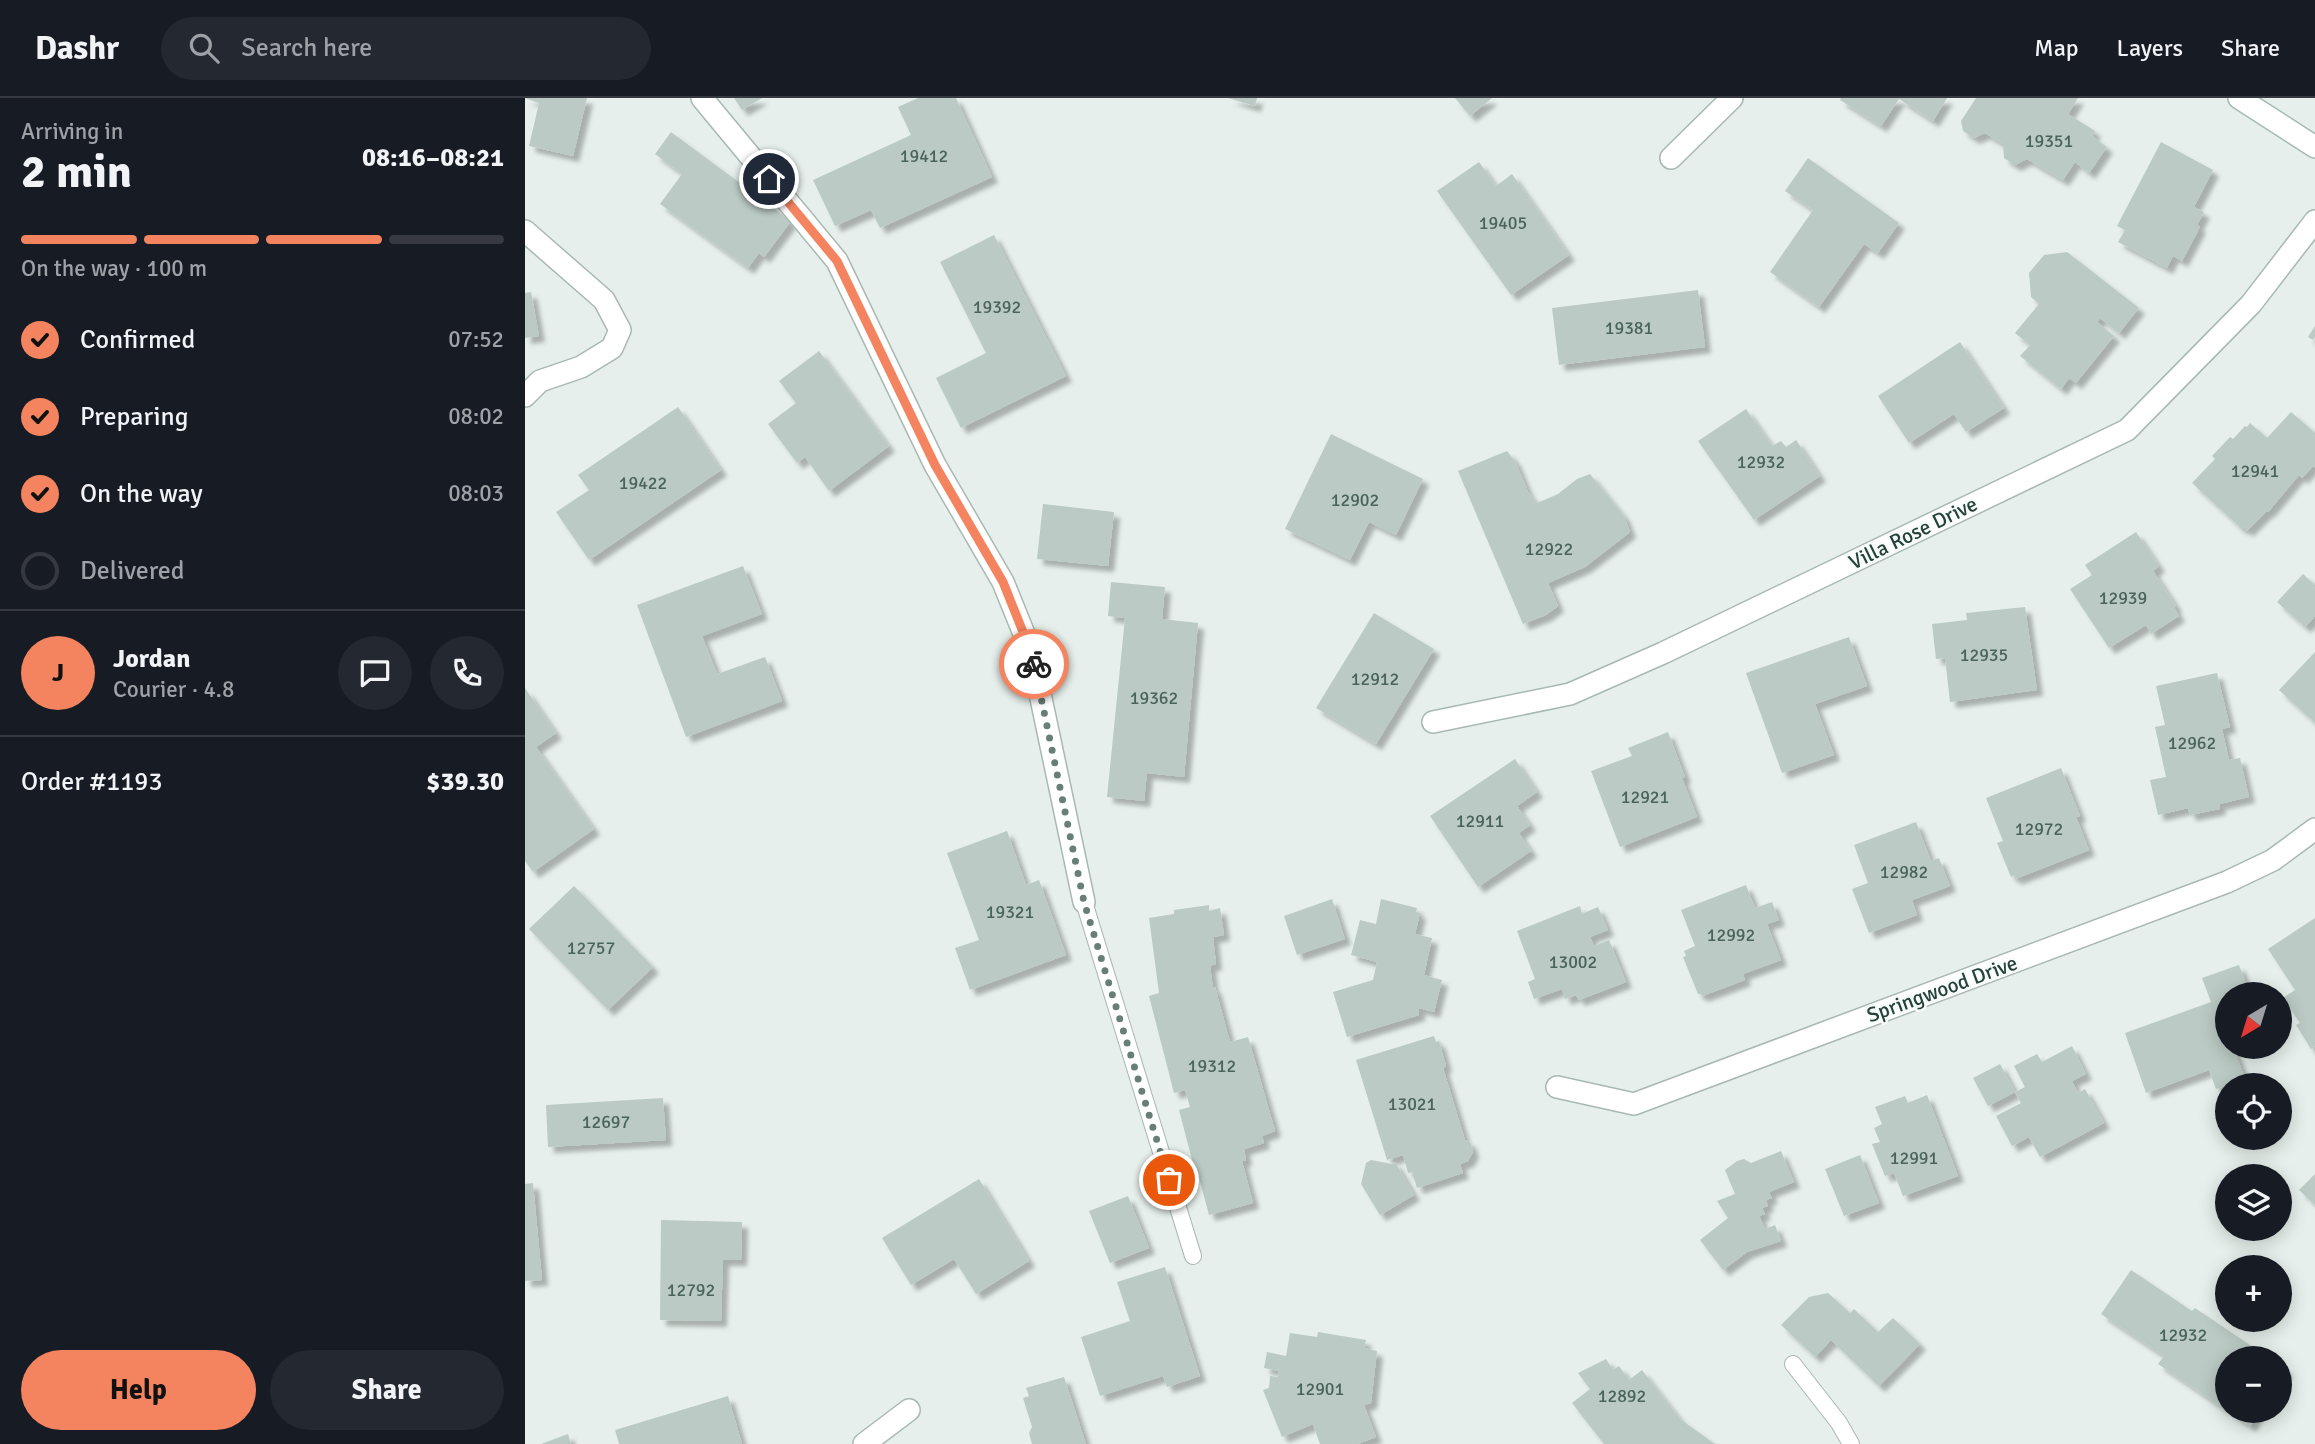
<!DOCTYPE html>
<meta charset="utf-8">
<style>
body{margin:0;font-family:Signika,sans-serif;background:#242831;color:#f1f3f6;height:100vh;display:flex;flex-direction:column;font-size:26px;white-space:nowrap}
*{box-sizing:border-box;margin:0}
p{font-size:23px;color:#9ea1a6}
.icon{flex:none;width:38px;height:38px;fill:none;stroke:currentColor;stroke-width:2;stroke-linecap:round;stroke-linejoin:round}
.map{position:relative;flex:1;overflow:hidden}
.panel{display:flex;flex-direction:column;background:#171b24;width:525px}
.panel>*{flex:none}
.needle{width:46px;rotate:218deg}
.tools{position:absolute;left:1690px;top:884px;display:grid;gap:14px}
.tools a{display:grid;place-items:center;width:77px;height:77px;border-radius:50%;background:#171b24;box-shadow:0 4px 18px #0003;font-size:35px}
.pin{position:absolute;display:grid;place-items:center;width:60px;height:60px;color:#fff;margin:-30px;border:4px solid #fff;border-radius:50%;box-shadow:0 2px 7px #0007}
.courier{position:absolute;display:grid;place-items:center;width:70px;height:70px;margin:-35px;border:5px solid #f4845f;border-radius:50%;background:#fff;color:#222;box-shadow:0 2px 9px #0007}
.head em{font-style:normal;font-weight:800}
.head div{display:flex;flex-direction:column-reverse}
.head{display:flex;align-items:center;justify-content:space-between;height:119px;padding:0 21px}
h1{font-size:46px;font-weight:800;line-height:52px}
.bar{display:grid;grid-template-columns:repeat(4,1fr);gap:10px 7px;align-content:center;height:84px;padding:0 21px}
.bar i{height:9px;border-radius:5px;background:#363941}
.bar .current{background:#f4845f}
.bar p{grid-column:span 4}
.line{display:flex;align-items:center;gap:18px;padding:0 21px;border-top:2px solid #363941}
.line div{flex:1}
.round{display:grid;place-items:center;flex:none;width:74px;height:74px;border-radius:37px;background:#242831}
ol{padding:0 21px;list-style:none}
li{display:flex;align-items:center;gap:21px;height:77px}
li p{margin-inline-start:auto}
li .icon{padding:7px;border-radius:50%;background:#f4845f;color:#111;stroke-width:4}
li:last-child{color:#9ea1a6}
li i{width:38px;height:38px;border:4px solid #363941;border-radius:50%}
.cta{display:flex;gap:14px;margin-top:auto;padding:14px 21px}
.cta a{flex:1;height:80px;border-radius:42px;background:#f4845f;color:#111;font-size:28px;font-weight:800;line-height:80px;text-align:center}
.cta a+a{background:#242831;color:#f1f3f6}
header{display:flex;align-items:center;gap:42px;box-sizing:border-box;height:98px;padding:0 35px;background:#171b24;border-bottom:2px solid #363941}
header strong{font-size:33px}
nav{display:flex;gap:38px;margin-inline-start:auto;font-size:24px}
.search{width:490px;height:63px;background:#242831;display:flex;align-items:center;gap:18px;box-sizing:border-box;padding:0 24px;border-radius:38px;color:#9ea1a6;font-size:26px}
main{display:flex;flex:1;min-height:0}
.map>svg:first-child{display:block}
</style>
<header>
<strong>Dashr</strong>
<div class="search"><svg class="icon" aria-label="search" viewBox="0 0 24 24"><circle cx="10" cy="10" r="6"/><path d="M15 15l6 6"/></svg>Search here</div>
<nav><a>Map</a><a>Layers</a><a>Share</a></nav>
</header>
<main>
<section class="panel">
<div class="head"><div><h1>2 min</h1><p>Arriving in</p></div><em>08:16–08:21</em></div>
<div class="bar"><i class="current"></i><i class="current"></i><i class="current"></i><i></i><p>On the way · 100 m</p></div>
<ol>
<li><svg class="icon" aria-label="check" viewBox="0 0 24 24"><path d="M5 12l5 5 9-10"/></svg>Confirmed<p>07:52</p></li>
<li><svg class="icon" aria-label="check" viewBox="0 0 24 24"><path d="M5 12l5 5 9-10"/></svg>Preparing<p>08:02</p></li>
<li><svg class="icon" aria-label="check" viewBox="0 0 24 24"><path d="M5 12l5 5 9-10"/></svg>On the way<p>08:03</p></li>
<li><i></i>Delivered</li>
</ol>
<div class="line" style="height:126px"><b class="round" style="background:#f4845f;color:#111">J</b><div><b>Jordan</b><p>Courier · 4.8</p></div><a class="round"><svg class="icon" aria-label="chat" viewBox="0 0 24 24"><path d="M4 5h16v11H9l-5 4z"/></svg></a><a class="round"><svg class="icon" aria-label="phone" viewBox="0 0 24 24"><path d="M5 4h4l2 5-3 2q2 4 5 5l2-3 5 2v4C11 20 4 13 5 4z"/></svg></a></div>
<div class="line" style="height:91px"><div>Order #1193</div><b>$39.30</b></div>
<div class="cta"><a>Help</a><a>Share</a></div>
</section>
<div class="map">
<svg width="1790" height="1346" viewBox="0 0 1790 1346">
<defs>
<filter id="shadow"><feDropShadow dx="6" dy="6" stdDeviation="2" flood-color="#0004"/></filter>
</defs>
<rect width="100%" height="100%" fill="#e6efeb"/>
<g fill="#bbcac4" filter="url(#shadow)">
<polygon points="0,0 62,0 48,58 4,48 14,5"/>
<polygon points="209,0 237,0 217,12"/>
<polygon points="393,0 431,0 467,79 355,130 346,112 310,128 288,82 386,37 373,9"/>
<polygon points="703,0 732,0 730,8"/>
<polygon points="930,0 967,0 945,18"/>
<polygon points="1316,0 1422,0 1408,23 1374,1 1356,28 1315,2"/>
<polygon points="1451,0 1553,0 1543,16 1570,33 1567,38 1582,49 1564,75 1550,64 1538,82 1502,61 1490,67 1479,60 1478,46 1460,35 1449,40 1438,33 1436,23"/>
<polygon points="146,34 266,123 239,159 234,155 223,170 135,106 157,76 130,56"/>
<polygon points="1636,44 1688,72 1669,109 1679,114 1672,127 1675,129 1657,163 1648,158 1642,170 1593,144 1600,132 1592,128"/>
<polygon points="1283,60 1374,125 1353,155 1339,146 1294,209 1245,174 1288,112 1260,93"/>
<polygon points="954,64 971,88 987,76 1044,157 986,197 912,93"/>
<polygon points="469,137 541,278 436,330 411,280 461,255 415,164"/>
<polygon points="1542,154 1614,210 1594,235 1575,220 1572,224 1589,238 1551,285 1544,280 1536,291 1495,258 1505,247 1490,235 1514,206 1506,199 1504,175 1519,157"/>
<polygon points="1173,192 1180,249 1034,267 1027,210"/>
<polygon points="6,194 14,238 0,240 0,195"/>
<polygon points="1790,228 1790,239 1788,242 1783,239"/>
<polygon points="1435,244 1479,310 1441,334 1429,316 1384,345 1353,298"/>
<polygon points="294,253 364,348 304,393 280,359 272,365 243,326 271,305 254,283"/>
<polygon points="153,309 196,372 64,462 31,414 64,392 53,377"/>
<polygon points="1221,311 1247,348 1256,343 1261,349 1271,342 1295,378 1229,422 1173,343"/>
<polygon points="1766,314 1790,335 1790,370 1788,368 1777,380 1774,377 1743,414 1742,413 1722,433 1719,429 1717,431 1667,385 1690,361 1687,358 1705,339 1708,341 1720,328 1722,329 1725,325 1742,340"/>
<polygon points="806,336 898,381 871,437 844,424 825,462 760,431"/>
<polygon points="982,353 990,363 1003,394 1012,405 1033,396 1052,381 1065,376 1099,418 1105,434 1060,469 1023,485 1033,508 1021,517 998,526 933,373"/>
<polygon points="518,406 589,414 583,468 512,461"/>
<polygon points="1611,434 1634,468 1628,473 1651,508 1649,509 1654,518 1626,536 1621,527 1584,550 1545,491 1567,477 1560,467"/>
<polygon points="218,468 237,516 177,538 192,576 240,559 257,603 161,639 112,507"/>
<polygon points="1778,476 1790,487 1790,518 1780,529 1752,504"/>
<polygon points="586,484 640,489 637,521 673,525 659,679 622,675 619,703 582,699 600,520 583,518"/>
<polygon points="1500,509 1512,592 1425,604 1420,560 1411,561 1407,526 1442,522 1441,515"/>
<polygon points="849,515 909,551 851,646 791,610"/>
<polygon points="1324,539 1342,588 1290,606 1309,657 1257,675 1221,575"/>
<polygon points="1790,554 1790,625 1754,592"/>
<polygon points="1692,575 1705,629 1697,631 1704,662 1715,660 1724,699 1694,706 1695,711 1665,717 1663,710 1633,717 1625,682 1641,679 1630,629 1640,627 1631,588"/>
<polygon points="0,590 31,635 11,649 69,731 8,774 0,763"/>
<polygon points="1143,634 1160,679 1157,680 1172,719 1095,749 1066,673 1107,658 1103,650"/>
<polygon points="990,661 1012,694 992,708 1005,727 994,735 1006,753 953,789 905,718"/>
<polygon points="1536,670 1555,718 1551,719 1564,752 1490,781 1489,777 1486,779 1472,745 1478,743 1461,700"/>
<polygon points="1391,724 1406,763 1414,760 1425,788 1387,802 1392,817 1344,835 1327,791 1343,785 1329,747"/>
<polygon points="482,733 501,787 514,782 541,857 445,892 430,850 454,842 422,755"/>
<polygon points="1221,787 1230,810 1247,804 1254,822 1242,826 1256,862 1218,876 1220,882 1177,898 1176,896 1173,896 1158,859 1161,858 1159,853 1170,848 1156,812"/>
<polygon points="49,788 128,869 83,912 4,831"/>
<polygon points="807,801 820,841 772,857 759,818"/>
<polygon points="856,801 892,810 891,814 895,815 890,836 907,840 899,877 917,882 909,914 894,910 894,917 822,939 808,894 848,882 852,864 826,857 835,822 851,826"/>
<polygon points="684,807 684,813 695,810 699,837 688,839 691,866 685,868 688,890 690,889 705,944 723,939 750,1033 737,1038 739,1045 719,1051 721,1062 717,1063 728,1105 684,1117 673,1076 671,1077 654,1012 665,1009 660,992 649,995 624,898 634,895 624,820 649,816 649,812"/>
<polygon points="1055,808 1057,816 1073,809 1083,832 1065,839 1069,848 1084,842 1101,884 1054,902 1051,897 1040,901 1037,891 1009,901 1003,884 1010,881 992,833"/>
<polygon points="1790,820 1790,948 1786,951 1771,927 1775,925 1758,900 1770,892 1743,851"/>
<polygon points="1714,867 1725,896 1703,896 1703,912 1696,915 1703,933 1703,948 1708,948 1720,981 1691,991 1684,972 1621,995 1600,935 1686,904 1677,880"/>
<polygon points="909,938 911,944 914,943 921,968 918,970 940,1042 945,1044 948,1054 943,1063 935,1066 938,1075 892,1090 887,1074 883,1075 878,1057 862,1062 831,962"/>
<polygon points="1547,948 1561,976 1547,983 1553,995 1560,991 1579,1025 1515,1059 1504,1039 1487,1048 1471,1018 1496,1005 1490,994 1500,989 1489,968 1512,956 1517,964"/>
<polygon points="1475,966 1490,994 1463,1008 1448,980"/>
<polygon points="1402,997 1433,1078 1378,1098 1369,1075 1360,1078 1347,1046 1355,1044 1349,1030 1357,1026 1350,1009 1380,998 1383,1005"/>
<polygon points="138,1000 141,1042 23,1049 21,1007"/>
<polygon points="1256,1053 1269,1084 1244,1094 1247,1100 1241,1102 1243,1108 1237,1110 1240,1116 1234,1118 1240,1131 1250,1127 1256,1143 1222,1154 1198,1172 1175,1142 1203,1120 1192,1103 1210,1096 1200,1072 1212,1063 1219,1061 1226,1065"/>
<polygon points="1335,1057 1354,1105 1319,1118 1300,1071"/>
<polygon points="846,1062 867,1066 870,1064 889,1097 855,1117 836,1086 841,1065"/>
<polygon points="1790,1076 1790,1107 1774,1092"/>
<polygon points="454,1081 504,1163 451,1196 429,1161 386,1187 357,1140"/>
<polygon points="8,1085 17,1182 0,1183 0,1086"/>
<polygon points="603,1098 624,1150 585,1165 564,1113"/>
<polygon points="136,1122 217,1124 216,1162 198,1162 196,1223 135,1222"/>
<polygon points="640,1169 675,1278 642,1289 638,1278 575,1298 556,1239 605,1223 592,1184"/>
<polygon points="1606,1172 1667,1213 1670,1210 1744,1260 1703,1260 1703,1312 1735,1312 1725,1328 1633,1266 1639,1258 1576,1216"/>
<polygon points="1303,1195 1325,1215 1329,1211 1353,1234 1368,1220 1395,1246 1354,1288 1306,1242 1290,1259 1256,1227 1284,1199"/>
<polygon points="793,1234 841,1242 839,1250 852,1253 846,1305 839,1307 851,1339 833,1346 795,1346 788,1326 757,1339 738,1292 744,1290 745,1278 753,1279 754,1273 739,1270 742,1254 761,1258 765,1235 792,1239"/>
<polygon points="1081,1261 1088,1272 1094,1268 1104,1282 1117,1272 1155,1321 1190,1346 1079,1346 1047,1305 1065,1291 1053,1275"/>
<polygon points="1755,1268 1762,1272 1755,1282"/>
<polygon points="539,1279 561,1346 507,1346 504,1335 507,1329 498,1300 504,1298 501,1290"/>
<polygon points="203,1298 217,1346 94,1346 90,1332"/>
<polygon points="43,1336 46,1346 16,1346"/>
</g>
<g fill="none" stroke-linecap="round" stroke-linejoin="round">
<defs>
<g id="lane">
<polyline points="559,804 668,1158"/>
<polyline points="1268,1266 1314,1325 1326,1346"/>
</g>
<g id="street">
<polyline points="177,0 312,163 410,367 478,484 506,553 559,804"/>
<polyline points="1146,60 1207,0"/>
<polyline points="0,133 79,202 95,232 87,250 56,269 15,283 0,298"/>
<polyline points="908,624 1045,596 1138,555 1602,332 1726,206 1790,123"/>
<polyline points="1032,989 1109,1006 1702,784 1748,762 1790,731"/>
<polyline points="339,1346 384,1312"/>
</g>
<polyline id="secondary" points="1714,0 1790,49"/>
</defs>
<use href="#lane" stroke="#a8b8b2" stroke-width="18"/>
<use href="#street" stroke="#a8b8b2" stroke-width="24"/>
<use href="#secondary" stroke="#a4bbb3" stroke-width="24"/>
<use href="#lane" stroke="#fff" stroke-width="16"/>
<use href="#street" stroke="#fff" stroke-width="21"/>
<use href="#secondary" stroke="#fff" stroke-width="21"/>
</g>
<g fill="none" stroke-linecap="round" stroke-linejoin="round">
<polyline stroke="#687f78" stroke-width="7" stroke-dasharray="0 12.6" points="509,566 559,804 644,1082"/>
<polyline stroke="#f4845f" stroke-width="9" points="244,81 312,163 410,367 478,484 506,554 509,566"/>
</g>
<g text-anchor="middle" stroke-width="5" stroke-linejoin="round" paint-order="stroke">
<g font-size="18" fill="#4a645c">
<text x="1524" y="49">19351</text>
<text x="399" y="64">19412</text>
<text x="978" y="131">19405</text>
<text x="472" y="215">19392</text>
<text x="1104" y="236">19381</text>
<text x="1236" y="370">12932</text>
<text x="1730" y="379">12941</text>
<text x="118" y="391">19422</text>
<text x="830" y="408">12902</text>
<text x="1024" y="457">12922</text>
<text x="1598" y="506">12939</text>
<text x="1459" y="563">12935</text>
<text x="850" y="587">12912</text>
<text x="629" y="606">19362</text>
<text x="1667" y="651">12962</text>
<text x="1120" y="705">12921</text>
<text x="955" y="729">12911</text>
<text x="1514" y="737">12972</text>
<text x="1379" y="780">12982</text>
<text x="485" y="820">19321</text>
<text x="1206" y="843">12992</text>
<text x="66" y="856">12757</text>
<text x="1048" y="870">13002</text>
<text x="687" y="974">19312</text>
<text x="887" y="1012">13021</text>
<text x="81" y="1030">12697</text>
<text x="1389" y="1066">12991</text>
<text x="166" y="1198">12792</text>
<text x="1658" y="1243">12932</text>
<text x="795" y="1297">12901</text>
<text x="1097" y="1304">12892</text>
</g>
<g font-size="21" fill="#24423a" stroke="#f7fbf9">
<text transform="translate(1388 435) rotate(-26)" y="7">Villa Rose Drive</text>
<text transform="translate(1417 891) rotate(-20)" y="7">Springwood Drive</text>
</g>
</g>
</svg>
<div class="tools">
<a><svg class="needle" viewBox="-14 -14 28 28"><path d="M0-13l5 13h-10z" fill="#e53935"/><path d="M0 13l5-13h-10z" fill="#9ea1a6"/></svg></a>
<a><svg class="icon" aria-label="locate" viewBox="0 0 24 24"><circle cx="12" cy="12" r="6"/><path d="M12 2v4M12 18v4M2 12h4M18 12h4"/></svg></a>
<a><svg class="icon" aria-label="layers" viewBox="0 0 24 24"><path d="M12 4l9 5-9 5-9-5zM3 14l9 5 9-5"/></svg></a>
<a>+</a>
<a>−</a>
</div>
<div class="pin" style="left:644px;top:1082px;background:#ea580c"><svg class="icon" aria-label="bag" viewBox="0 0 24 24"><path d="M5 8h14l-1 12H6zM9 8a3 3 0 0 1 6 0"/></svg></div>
<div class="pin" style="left:244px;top:81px;background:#1f2937"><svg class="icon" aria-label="home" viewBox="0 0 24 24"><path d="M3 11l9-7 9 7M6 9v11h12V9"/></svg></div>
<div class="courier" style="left:509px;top:566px"><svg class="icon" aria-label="bike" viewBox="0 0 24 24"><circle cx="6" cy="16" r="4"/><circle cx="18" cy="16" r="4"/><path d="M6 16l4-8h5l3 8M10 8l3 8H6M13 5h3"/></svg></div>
</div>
</main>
